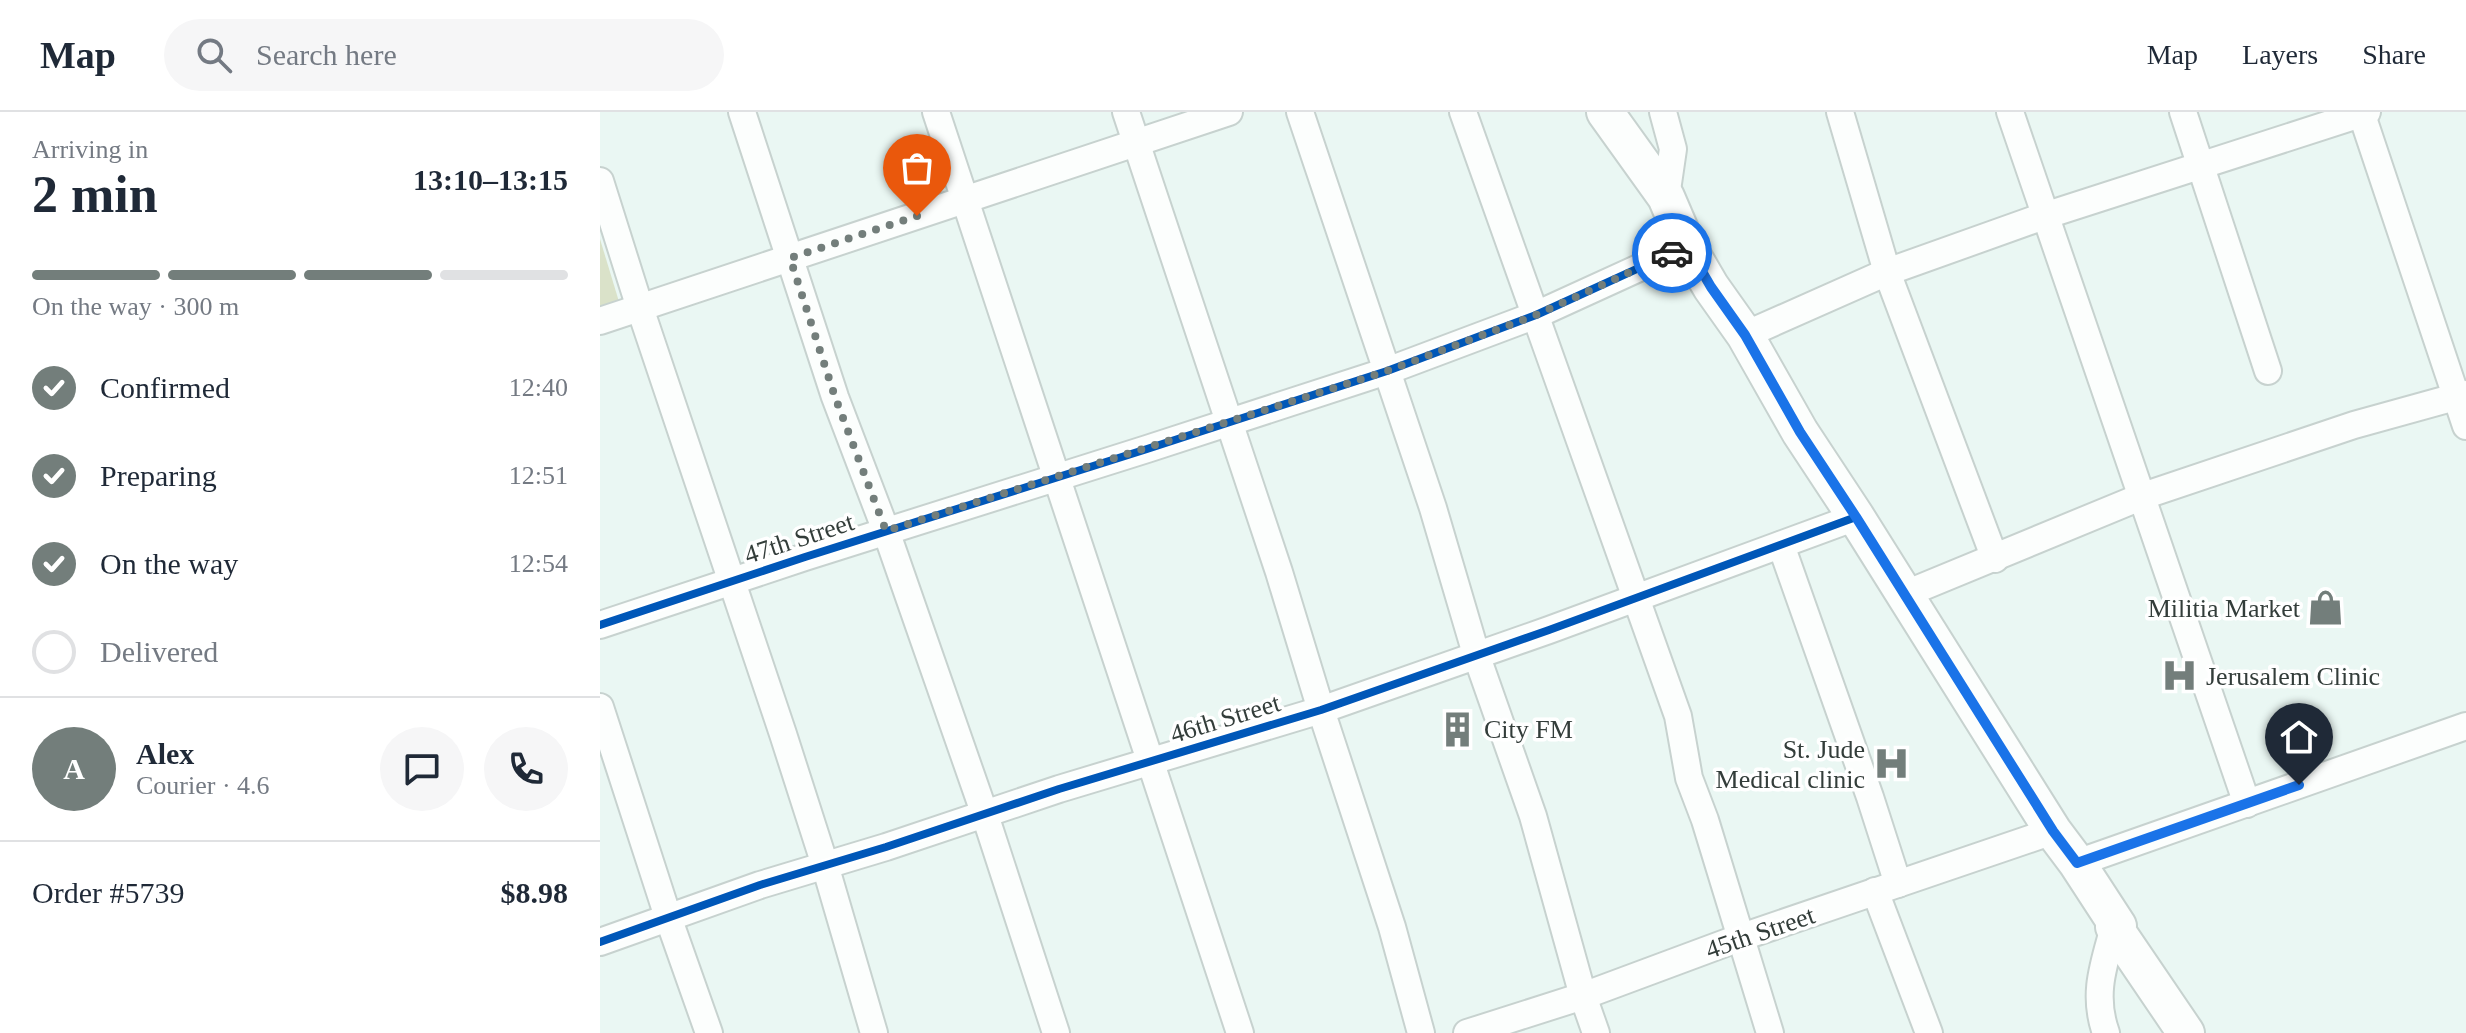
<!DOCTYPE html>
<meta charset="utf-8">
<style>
body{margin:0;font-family:Georgia,serif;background:#f6f6f7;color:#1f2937;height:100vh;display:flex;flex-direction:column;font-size:30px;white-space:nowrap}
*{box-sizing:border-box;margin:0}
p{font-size:26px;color:#747a83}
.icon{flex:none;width:44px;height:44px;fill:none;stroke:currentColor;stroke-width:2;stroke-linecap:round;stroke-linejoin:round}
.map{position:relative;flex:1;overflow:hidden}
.drawer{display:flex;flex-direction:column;background:#fff;width:600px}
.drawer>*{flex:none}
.pin{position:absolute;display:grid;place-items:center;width:68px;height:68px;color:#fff;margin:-82px -34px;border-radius:50% 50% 50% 0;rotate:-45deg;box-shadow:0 0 8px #0007}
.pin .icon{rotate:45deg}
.courier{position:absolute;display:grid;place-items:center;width:80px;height:80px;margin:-40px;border:6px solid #1a73e8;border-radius:50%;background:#fff;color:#222;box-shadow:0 2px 10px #0007}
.summary em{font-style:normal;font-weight:600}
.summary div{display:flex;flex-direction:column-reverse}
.summary{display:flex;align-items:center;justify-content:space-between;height:136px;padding:0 32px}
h1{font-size:52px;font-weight:600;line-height:60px}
.bar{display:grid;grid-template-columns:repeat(4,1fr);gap:12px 8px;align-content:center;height:96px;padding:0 32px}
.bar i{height:10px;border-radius:6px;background:#e0e1e3}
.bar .current{background:#737e7b}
.bar p{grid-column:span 4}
.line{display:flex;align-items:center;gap:20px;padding:0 32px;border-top:2px solid #e0e1e3}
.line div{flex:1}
.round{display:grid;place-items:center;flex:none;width:84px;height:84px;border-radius:42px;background:#f6f6f7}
ol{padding:0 32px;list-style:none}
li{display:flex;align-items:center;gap:24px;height:88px}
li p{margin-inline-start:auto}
li .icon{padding:8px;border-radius:50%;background:#737e7b;color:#fff;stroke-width:4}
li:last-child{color:#747a83}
li i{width:44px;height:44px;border:4px solid #e0e1e3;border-radius:50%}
header{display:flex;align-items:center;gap:48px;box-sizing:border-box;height:112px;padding:0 40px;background:#fff;border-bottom:2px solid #e0e1e3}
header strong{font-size:38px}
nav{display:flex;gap:44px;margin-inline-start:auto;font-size:28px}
.search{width:560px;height:72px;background:#f6f6f7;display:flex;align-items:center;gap:20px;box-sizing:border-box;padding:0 28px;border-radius:44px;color:#747a83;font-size:30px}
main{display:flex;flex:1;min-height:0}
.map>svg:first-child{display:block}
</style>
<header>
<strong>Map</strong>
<div class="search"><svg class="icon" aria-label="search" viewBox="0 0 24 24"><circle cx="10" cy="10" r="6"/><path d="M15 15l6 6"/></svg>Search here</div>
<nav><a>Map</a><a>Layers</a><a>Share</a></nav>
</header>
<main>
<section class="drawer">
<div class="summary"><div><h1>2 min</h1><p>Arriving in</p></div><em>13:10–13:15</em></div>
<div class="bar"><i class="current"></i><i class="current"></i><i class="current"></i><i></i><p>On the way · 300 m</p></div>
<ol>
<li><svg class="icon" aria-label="check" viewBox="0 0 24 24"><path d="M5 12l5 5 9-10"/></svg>Confirmed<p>12:40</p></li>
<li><svg class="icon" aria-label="check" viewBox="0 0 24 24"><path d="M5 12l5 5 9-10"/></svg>Preparing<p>12:51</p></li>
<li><svg class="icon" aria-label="check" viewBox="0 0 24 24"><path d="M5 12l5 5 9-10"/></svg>On the way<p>12:54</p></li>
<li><i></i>Delivered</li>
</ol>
<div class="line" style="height:144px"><b class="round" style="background:#737e7b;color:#fff">A</b><div><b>Alex</b><p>Courier · 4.6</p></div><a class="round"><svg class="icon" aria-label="chat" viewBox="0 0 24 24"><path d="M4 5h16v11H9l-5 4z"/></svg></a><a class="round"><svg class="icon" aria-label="phone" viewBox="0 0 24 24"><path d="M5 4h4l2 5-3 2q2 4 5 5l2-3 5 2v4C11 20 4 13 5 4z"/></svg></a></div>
<div class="line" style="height:104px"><div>Order #5739</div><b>$8.98</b></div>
</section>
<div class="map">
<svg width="1866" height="921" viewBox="0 0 1866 921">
<rect width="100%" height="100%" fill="#eaf7f3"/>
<polygon fill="#dae2c9" points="0,127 20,193 0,199"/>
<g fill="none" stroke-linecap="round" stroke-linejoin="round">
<defs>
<g id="street">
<polyline points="142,0 235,285 286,419 385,703 456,921"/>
<polyline points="336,0 640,921"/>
<polyline points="526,0 679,460 721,598 792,815 821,921"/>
<polyline points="700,0 833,396 876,542 933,704 983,884 996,921"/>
<polyline points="863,0 1078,604 1089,666 1105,708 1170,921"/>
<polyline points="1063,0 1073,37 1066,85"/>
<polyline points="1240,0 1287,160 1395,447"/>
<polyline points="1410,0 1647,692"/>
<polyline points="1583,0 1668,259"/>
<polyline points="1761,0 1866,314"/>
<polyline points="0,69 40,196 183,622 225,753 274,921"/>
<polyline points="0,209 629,0"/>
<polyline points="1145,223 1287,160 1444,104 1767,0"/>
<polyline points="1181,433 1270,685 1298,772"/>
<polyline points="1303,483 1543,384 1754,313 1866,282"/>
<polyline points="0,513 205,445 547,337 787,259 936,203 1087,134"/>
<polyline points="0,595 68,805 109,921"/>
<polyline points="1477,751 1866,614"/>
<polyline points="1275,779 1329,921"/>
<polyline points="0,830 160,773 286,735 459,677 721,598 949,518 1256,405"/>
<polyline points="867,921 983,884 1139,826 1453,719"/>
<path d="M1506,921C1492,882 1504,852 1514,815"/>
</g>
<polyline id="secondary" points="1005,0 1066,85 1087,134 1111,175 1145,223 1200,320 1256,405 1453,719 1477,751 1518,814 1514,815 1586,921"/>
</defs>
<use href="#street" stroke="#c7d2cf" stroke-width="30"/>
<use href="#secondary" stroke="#c7d2cf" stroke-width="40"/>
<use href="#street" stroke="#fcfefd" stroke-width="26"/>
<use href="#secondary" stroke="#fcfefd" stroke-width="36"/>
<defs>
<g id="cycleway">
<polyline points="0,513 205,445 547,337 787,259 936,203 1087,134"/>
<polyline points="0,830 160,773 286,735 459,677 721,598 949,518 1256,405"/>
</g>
</defs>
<use href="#cycleway" stroke="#fff" stroke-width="13"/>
<use href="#cycleway" stroke="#0057b8" stroke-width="8"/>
</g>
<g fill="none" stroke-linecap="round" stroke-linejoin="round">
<polyline stroke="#737e7b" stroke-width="8" stroke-dasharray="0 14.4" points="317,104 190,146 235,285 286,419 787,259 936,203 1072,141"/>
<polyline stroke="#1a73e8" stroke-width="10" points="1072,141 1087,134 1111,175 1145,223 1200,320 1256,405 1453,719 1477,751 1699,673"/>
</g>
<defs>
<symbol id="shop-bare" viewBox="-9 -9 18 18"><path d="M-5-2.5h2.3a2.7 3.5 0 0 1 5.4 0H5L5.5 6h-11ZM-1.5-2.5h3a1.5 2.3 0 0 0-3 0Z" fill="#737e7b" stroke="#fff" stroke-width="2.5" paint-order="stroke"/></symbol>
<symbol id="hospital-bare" viewBox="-9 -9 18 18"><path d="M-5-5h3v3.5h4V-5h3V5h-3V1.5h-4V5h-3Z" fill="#737e7b" stroke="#fff" stroke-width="2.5" paint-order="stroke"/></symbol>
<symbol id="building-bare" viewBox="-9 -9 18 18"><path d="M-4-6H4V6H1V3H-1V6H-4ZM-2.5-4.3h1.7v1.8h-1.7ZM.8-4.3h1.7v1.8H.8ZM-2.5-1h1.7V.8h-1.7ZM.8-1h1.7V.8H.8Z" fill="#737e7b" stroke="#fff" stroke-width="2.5" paint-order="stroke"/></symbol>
</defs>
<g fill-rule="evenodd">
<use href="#shop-bare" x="1700" y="470" width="51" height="51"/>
<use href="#hospital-bare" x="1554" y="538" width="51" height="51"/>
<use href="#building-bare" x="832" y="592" width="51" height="51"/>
<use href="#hospital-bare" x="1266" y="626" width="51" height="51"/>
</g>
<g text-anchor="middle" stroke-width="7" stroke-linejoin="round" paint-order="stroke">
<g font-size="26" fill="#333d3a" stroke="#fff">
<text transform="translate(199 426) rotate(-18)" y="9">47th Street</text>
<text transform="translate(625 606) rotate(-17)" y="9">46th Street</text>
<text transform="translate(1160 820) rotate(-19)" y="9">45th Street</text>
</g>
<g font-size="26" fill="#333d3a" stroke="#fff" text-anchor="end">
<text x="1700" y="505">Militia Market</text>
<text x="1606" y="573" text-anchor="start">Jerusalem Clinic</text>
<text x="884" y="626" text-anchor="start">City FM</text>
<text x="1265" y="646">St. Jude<tspan x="1265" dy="30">Medical clinic</tspan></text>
</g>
</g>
</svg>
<div class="pin" style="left:317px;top:104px;background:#ea580c"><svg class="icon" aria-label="bag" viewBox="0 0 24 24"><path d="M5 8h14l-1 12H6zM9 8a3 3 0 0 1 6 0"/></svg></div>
<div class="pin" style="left:1699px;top:673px;background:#1f2937"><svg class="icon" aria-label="home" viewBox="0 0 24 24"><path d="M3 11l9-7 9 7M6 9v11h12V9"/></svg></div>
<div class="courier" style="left:1072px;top:141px"><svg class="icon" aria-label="car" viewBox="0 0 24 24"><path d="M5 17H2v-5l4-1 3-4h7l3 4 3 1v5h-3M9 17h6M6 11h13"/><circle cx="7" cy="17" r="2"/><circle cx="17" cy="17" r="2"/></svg></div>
</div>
</main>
